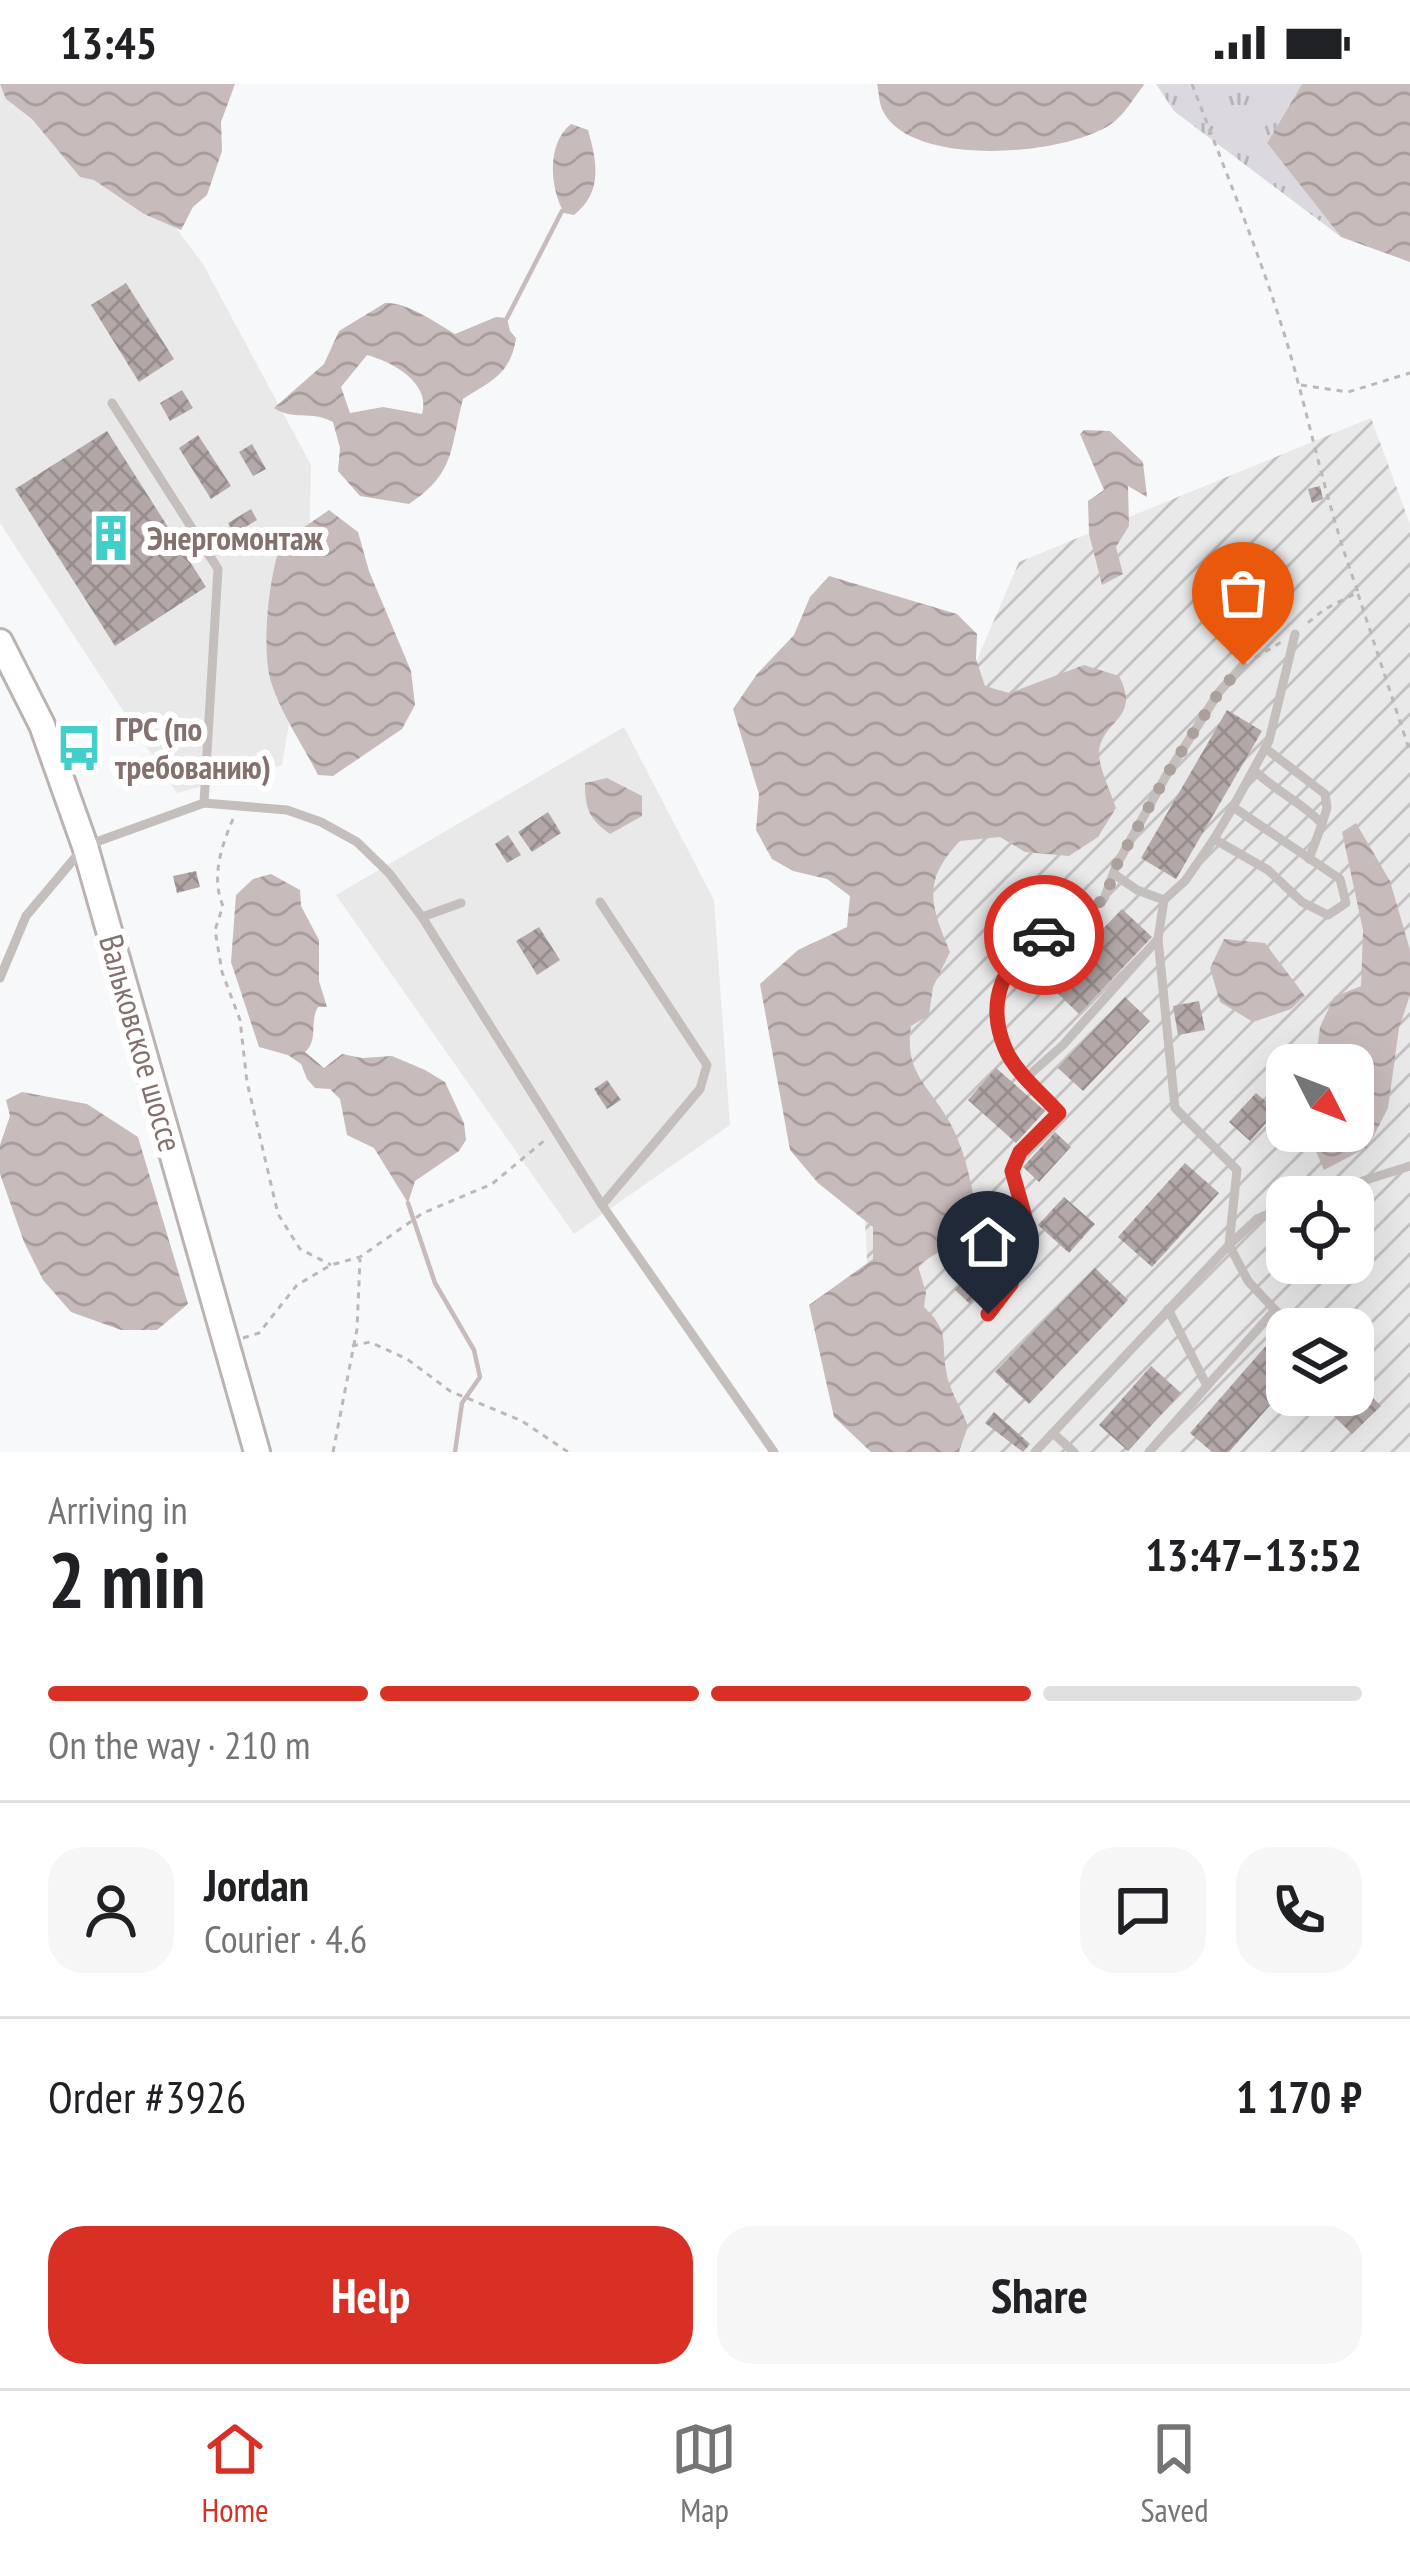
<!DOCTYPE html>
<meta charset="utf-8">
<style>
body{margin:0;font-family:"PT Sans Narrow",sans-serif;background:#f6f6f6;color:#202124;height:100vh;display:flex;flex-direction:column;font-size:45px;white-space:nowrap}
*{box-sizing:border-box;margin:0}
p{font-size:39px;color:#757577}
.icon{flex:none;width:66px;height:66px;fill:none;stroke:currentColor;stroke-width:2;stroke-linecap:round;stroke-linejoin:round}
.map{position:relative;height:1368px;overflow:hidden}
.drawer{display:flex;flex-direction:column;background:#fff;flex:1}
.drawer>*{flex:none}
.needle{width:78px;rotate:132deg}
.fabs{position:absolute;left:1266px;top:960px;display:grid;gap:24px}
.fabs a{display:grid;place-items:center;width:108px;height:108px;border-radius:24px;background:#fff;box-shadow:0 12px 48px #0002;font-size:60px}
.pin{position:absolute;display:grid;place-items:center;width:102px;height:102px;color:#fff;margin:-123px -51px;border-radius:50% 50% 50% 0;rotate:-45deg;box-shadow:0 0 12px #0007}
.pin .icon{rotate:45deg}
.courier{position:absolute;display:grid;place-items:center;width:120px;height:120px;margin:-60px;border:9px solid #d93025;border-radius:50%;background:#fff;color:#222;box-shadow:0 3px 15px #0007}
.summary em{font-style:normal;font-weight:600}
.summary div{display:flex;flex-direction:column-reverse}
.summary{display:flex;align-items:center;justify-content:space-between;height:204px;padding:0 48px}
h1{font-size:78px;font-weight:600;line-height:90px}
.bar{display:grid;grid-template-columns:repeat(4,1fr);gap:18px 12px;align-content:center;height:144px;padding:0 48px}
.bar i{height:15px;border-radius:9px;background:#e0e0e0}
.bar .selected{background:#d93025}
.bar p{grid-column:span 4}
.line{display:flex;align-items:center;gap:30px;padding:0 48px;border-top:3px solid #e0e0e0}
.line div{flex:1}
.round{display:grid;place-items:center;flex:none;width:126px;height:126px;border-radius:36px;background:#f6f6f6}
.primary-button{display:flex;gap:24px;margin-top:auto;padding:24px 48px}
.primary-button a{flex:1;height:138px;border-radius:36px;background:#d93025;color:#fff;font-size:48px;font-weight:600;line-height:138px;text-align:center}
.primary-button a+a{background:#f6f6f6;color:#202124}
.status{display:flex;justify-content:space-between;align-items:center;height:84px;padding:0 60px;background:#fff;direction:ltr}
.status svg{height:33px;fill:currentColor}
.dock{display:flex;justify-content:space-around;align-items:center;height:168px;border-top:3px solid #e0e0e0;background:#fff;font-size:33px;color:#757577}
.dock a{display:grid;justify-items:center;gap:6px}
.dock .selected{color:#d93025}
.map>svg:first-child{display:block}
</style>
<div class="status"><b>13:45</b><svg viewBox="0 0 49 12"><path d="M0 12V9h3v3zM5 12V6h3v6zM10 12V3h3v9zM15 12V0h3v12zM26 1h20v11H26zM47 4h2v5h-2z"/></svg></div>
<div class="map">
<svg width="1410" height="1368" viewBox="0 0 1410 1368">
<defs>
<pattern id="industrial-furrows" width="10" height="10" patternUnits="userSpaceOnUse" patternTransform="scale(3)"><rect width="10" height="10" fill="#eae9ea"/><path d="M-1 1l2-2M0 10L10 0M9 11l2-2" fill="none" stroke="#c3c1c2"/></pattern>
<pattern id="grass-tufts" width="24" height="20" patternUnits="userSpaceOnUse" patternTransform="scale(3)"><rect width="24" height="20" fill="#dbd9df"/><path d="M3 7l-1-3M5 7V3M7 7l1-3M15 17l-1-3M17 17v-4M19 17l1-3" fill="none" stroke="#b7b4b9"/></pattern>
<pattern id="water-waves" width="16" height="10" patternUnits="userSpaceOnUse" patternTransform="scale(3)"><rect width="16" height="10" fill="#c8bbbb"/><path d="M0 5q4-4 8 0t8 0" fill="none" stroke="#a89c9c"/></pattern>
<pattern id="building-cross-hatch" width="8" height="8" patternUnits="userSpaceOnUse" patternTransform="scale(3)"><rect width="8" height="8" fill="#b3a8a7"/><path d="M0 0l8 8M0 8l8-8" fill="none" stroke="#978d8c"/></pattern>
</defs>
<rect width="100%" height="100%" fill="#f7f8f9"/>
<g fill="#eae9ea">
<polygon points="0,0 103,47 203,180 311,381 308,527 282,681 177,709 0,439"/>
<polygon points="624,643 714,816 730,1041 574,1150 336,811"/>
</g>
<path fill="url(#industrial-furrows)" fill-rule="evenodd" d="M1371,334L1410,440V1368H884L877,1353L862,1085L840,895L1019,478ZM1287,981H1353V1047H1287ZM1287,1113H1353V1179H1287ZM1287,1245H1353V1311H1287Z"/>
<polygon fill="url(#grass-tufts)" points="1156,0 1302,0 1267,59 1341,153 1174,27"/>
<g fill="url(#water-waves)" fill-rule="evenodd">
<polygon points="0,0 235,0 221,38 222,67 207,111 193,123 181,146 144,130 94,96 80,93 32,35 6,15"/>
<path d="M877,0H1143L1144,1C1135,12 1126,28 1115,37C1073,72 911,85 883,27C879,20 879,8 877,0Z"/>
<polygon points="1302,0 1410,0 1410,178 1341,153 1267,59"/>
<path d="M571,40L588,46C597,78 603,108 574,131L564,129C550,104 546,60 571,40Z"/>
<path d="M385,219C407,218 435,238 455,250L496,233L507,234L510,247L516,254C511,290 491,297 463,315C450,364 456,389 409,420L360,412L338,387L340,364L333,338C311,326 293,337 274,324L324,280L339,247ZM367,271C393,278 431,299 422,330L383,323L350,329L341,303Z"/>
<polygon points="1084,346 1110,347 1143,378 1147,413 1128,402 1129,442 1116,463 1123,490 1102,501 1089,450 1088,417 1104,406 1080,350"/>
<path d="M329,426L358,448L369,487L411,587L415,621L402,645L333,692L318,691C303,661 281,630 271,598C261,564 269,492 281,459Z"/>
<path d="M829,492L957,530L977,550L976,575L985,602L1009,609L1084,581L1119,592C1142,636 1101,635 1099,669C1099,685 1111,708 1116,724L1098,753L1069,772L1025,768L1000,753L960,757C922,797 930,820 950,868L933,903L929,931L911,942C904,990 929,1001 949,1037C967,1069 972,1105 979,1140C961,1158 938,1166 918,1182L926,1209L924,1223C950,1248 941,1254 946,1286C948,1304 962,1325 968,1342L959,1368H871L834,1333L809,1221L873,1175V1143L818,1099L790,1066L760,900L798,866L847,843L850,812L827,795L793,787L772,775L756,746L759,710L733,625L757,590L794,551L810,513Z"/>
<path d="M607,694L642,712V732L610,750C589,735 585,725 585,699Z"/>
<polygon points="1356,739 1390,797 1410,866 1410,911 1399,944 1388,1024 1368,1063 1324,1086 1307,1047 1353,1047 1353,981 1315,981 1320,943 1334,913 1361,902 1363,846 1342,748"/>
<path d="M271,790L300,806L301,822L319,856V897L327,923H318C309,938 319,956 305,968L324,984L342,970L362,974L392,972L425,986L445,998L464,1039L466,1056L459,1067L415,1097L408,1119L374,1064L347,1051L340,1015L330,1005L315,1004L307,995L301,980L288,971L259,963L231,878L236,811L253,795Z"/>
<polygon points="1224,855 1265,859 1305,912 1291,925 1253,938 1220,918 1210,884"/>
<polygon points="22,1008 87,1020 138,1053 188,1220 157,1246 121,1246 71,1228 43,1196 24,1158 0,1090 0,1061 10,1032 6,1016"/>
</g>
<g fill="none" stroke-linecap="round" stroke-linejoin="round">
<g stroke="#c8bbbb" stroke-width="4.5">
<polyline points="507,234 562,127"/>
<polyline points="408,1119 435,1199 474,1266 480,1293 462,1319 455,1368"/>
</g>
</g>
<g fill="url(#building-cross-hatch)">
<polygon points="126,199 174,275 139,298 91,221"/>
<polygon points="182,306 193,324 170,337 160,319"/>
<polygon points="107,347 206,503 115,562 15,405"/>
<polygon points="198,351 231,402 211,415 179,364"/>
<polygon points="252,360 266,385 253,392 239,368"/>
<polygon points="1320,402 1323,415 1312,419 1308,405"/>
<polygon points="251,425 257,436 234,450 228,439"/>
<polygon points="1227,626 1262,647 1176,795 1141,774"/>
<polygon points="548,728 561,749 532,768 518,748"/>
<polygon points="508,751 521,771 507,779 495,760"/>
<polygon points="196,787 200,803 177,809 173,792"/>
<polygon points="1122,825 1152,853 1079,930 1049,901"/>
<polygon points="539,843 560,876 537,891 516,857"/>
<polygon points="1125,913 1150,937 1083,1007 1058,984"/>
<polygon points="1199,917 1205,946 1178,951 1173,922"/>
<polygon points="996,984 1045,1027 1016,1059 968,1016"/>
<polygon points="607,996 621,1016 607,1025 594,1005"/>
<polygon points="1256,1009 1277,1027 1250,1057 1229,1038"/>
<polygon points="1055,1048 1071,1063 1039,1098 1023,1083"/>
<polygon points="1185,1079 1219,1109 1152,1183 1118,1153"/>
<polygon points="1064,1113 1095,1140 1069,1169 1038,1141"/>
<polygon points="1287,1164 1287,1179 1310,1182 1297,1193 1279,1170"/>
<polygon points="1095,1184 1128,1216 1029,1320 995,1288"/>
<polygon points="970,1190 985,1204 970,1220 955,1206"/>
<polygon points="1291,1233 1304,1245 1287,1245 1287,1302 1229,1368 1212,1368 1190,1349"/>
<polygon points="1151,1282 1181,1309 1128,1367 1099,1341"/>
<polygon points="1361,1302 1381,1322 1352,1350 1332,1330"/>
<polygon points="994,1328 1030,1360 1023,1368 985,1339"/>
</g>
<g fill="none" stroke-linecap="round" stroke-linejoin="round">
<defs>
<polyline id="secondary" points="0,558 42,641 85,762 257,1368"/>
</defs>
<use href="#secondary" stroke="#bbb3b1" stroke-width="30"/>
<g stroke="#bdb8b7" stroke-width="3" stroke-dasharray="6 6" stroke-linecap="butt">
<path d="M1192,0C1228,95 1268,188 1295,287C1315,361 1331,435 1358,508L1325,525L1305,541"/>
<polyline points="1301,301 1348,308 1410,289"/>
<polyline points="1209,483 1221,520 1232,573"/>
<polyline points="1358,510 1410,668"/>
<polyline points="1255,574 1283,557"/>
<path d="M233,735C221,763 211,794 223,822L215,846L222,888L240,936L247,998L278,1130L300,1165L331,1181"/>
<polyline points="243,1254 259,1249 297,1201 331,1181 360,1173 423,1129 492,1100 545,1056"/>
<polyline points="352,1262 370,1258 407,1275 450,1307 522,1337 568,1368"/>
<polyline points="333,1368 357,1245 360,1175"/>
</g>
<g stroke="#c4bebc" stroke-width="9">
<polyline points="112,319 218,485 204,719"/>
<polyline points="1265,664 1325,710 1327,724 1322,740"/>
<path d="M1254,686C1275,707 1306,721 1322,740L1309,775"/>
<polygon points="1233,723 1340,795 1346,819 1328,831 1302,818 1268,786 1214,755"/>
<polyline points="1233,723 1269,657 1295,550"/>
<polyline points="1114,790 1137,806 1164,816 1185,797 1214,755"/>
<polyline points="600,818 707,981 700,1005 602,1121"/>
<polyline points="422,833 461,819"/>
<polyline points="1158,855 1063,961 1027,993 1005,965 998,921 1004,886 1027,861 1104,815 1116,782 1166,692 1219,608 1243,581"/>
<polyline points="0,894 26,832 85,762 204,719 287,726 321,738 357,758 389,789 422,833 602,1121 774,1368"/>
<polyline points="1312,1113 1410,1082"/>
<polyline points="1275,1226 1290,1239"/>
<polyline points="988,1230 1011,1200 1027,1140 1012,1087 1020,1068 1059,1029 1027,993"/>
<polyline points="1207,1302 1275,1226 1248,1197 1229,1161 1257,1135 1287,1122"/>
<polyline points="1053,1349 1074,1368"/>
<polyline points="1035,1368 1229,1161 1237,1086 1175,1024 1158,855 1164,816"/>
<polyline points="1149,1368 1207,1302 1168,1225"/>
</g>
<use href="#secondary" stroke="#fff" stroke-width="24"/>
</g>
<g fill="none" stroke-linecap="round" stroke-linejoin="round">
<polyline stroke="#aca09d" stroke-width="12" stroke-dasharray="0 21.6" points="1044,851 1105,815 1116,782 1166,692 1219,608 1243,581"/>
<path stroke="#d93025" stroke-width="15" d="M988,1230L1011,1200L1027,1140L1012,1087L1020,1068L1059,1029C1042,1010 1014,987 1005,964C985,917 1004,876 1044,851"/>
</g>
<defs>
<symbol id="building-bare" viewBox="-9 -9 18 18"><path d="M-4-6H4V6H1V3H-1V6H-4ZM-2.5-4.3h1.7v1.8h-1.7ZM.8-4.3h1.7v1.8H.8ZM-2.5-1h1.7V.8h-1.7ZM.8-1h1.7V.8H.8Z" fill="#42cec9" stroke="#fff" stroke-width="2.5" paint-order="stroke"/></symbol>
<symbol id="bus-bare" viewBox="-9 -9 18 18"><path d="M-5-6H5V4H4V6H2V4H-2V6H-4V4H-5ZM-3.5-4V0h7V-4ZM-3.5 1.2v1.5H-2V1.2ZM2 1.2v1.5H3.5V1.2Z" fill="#42cec9" stroke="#fff" stroke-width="2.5" paint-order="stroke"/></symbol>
</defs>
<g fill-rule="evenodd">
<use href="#building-bare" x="78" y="421" width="66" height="66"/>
<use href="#bus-bare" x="46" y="631" width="66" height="66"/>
</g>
<g text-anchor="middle" stroke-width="12" stroke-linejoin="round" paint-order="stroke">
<g font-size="33" font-weight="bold" fill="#84706c" stroke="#fff" text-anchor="start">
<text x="147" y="466">Энергомонтаж</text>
<text x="115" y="657">ГРС (по<tspan x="115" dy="38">требованию)</tspan></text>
</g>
<g font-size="33" fill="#84706c" stroke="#fff">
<text transform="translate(141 959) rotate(74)" y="12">Вальковское шоссе</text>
</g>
</g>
</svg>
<div class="fabs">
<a><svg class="needle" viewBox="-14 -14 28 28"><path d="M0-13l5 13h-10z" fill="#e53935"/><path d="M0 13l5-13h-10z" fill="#757577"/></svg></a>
<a><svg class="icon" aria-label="locate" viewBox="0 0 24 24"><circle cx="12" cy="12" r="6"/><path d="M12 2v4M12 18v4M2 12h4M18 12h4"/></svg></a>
<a><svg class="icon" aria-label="layers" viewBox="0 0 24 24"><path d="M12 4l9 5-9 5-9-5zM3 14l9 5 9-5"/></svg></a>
</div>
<div class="pin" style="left:1243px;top:581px;background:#ea580c"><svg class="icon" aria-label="bag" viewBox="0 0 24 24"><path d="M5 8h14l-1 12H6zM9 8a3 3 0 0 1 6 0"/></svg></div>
<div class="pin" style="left:988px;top:1230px;background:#1f2937"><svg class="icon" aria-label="home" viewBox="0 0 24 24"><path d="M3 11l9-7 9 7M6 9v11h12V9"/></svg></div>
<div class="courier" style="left:1044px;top:851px"><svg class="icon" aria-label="car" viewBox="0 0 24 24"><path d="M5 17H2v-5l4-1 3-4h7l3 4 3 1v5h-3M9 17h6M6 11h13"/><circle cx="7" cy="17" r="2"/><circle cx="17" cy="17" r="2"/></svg></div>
</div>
<section class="drawer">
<div class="summary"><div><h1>2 min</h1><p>Arriving in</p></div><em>13:47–13:52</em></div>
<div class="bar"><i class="selected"></i><i class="selected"></i><i class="selected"></i><i></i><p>On the way · 210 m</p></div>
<div class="line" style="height:216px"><a class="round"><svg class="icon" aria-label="person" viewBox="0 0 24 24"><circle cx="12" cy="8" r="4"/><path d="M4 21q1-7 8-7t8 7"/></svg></a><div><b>Jordan</b><p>Courier · 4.6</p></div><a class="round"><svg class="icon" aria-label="chat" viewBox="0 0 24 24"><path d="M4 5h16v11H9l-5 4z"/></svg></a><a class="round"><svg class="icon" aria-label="phone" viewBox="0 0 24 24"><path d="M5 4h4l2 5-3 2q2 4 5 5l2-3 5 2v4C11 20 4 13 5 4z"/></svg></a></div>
<div class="line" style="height:156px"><div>Order #3926</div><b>1 170 ₽</b></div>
<div class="primary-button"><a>Help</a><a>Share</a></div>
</section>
<nav class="dock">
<a class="selected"><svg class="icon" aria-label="home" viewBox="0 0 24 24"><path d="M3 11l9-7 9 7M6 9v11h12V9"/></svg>Home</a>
<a><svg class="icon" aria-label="map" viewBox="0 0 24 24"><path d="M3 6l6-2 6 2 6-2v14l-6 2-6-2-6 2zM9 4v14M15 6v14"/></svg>Map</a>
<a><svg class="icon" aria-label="saved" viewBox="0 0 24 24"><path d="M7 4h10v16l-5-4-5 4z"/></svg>Saved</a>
</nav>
